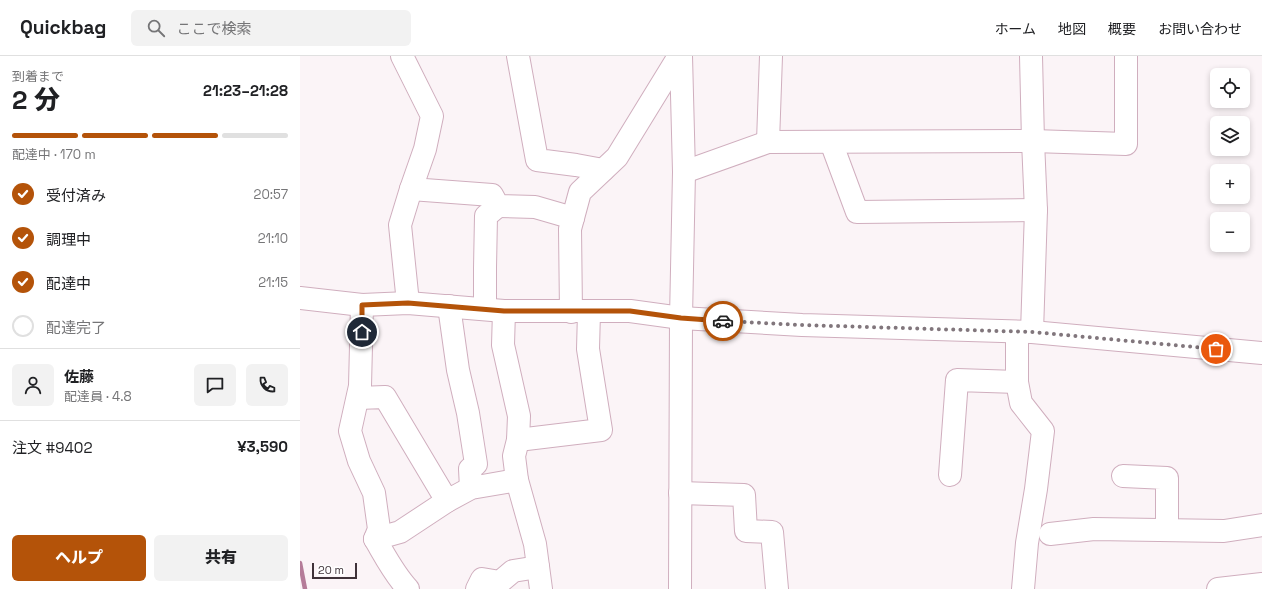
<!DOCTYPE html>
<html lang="ja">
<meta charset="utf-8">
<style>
body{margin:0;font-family:"Space Grotesk","Noto Sans JP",sans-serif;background:#f2f2f2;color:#202124;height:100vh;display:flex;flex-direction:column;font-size:15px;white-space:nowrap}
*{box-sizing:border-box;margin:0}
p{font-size:13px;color:#757577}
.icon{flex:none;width:22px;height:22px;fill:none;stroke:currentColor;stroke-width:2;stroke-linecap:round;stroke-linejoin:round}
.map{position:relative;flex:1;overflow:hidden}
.sheet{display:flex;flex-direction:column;background:#fff;width:300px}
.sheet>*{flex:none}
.tools{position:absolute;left:910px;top:12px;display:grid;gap:8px}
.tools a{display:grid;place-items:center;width:40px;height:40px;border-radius:6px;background:#fff;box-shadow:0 2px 6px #0003;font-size:20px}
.scale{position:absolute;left:12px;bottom:10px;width:45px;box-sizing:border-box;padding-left:4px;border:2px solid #3f3239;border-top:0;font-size:11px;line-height:14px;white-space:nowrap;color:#3f3239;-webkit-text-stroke:3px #fff;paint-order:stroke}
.pin{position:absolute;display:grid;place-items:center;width:34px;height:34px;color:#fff;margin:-17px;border:2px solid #fff;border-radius:50%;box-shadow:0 1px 4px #0007}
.courier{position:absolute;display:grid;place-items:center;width:40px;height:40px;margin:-20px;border:3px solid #b45309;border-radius:50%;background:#fff;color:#222;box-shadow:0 1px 5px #0007}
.head em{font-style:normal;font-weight:800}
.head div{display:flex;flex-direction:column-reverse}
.head{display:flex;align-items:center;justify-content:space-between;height:68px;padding:0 12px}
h1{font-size:26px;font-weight:800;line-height:30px}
.bar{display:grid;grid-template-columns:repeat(4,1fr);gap:6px 4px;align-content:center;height:48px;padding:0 12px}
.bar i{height:5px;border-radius:3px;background:#e0e0e0}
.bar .selected{background:#b45309}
.bar p{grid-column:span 4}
.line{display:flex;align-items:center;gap:10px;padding:0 12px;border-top:1px solid #e0e0e0}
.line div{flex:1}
.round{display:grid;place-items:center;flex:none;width:42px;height:42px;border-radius:6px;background:#f2f2f2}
ol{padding:0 12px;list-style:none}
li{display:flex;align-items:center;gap:12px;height:44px}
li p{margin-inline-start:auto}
li .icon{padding:4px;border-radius:50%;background:#b45309;color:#fff;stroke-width:4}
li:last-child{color:#757577}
li i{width:22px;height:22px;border:2px solid #e0e0e0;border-radius:50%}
.primary-button{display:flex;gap:8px;margin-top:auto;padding:8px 12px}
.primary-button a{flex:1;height:46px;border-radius:6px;background:#b45309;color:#fff;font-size:16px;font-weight:800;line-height:46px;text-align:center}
.primary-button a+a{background:#f2f2f2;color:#202124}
header{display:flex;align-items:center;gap:24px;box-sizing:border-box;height:56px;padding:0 20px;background:#fff;border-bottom:1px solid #e0e0e0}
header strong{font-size:19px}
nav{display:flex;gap:22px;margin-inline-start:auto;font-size:14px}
.search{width:280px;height:36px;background:#f2f2f2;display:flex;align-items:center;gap:10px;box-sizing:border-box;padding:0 14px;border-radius:6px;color:#757577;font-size:15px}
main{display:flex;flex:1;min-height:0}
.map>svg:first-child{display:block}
</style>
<header>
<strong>Quickbag</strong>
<div class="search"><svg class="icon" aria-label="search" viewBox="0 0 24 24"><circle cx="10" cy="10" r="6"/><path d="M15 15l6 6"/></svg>ここで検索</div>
<nav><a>ホーム</a><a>地図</a><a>概要</a><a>お問い合わせ</a></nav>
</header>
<main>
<section class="sheet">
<div class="head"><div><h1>2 分</h1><p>到着まで</p></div><em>21:23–21:28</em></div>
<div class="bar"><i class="selected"></i><i class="selected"></i><i class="selected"></i><i></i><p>配達中 · 170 m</p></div>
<ol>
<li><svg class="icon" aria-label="check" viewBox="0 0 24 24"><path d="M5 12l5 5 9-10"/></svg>受付済み<p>20:57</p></li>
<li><svg class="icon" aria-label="check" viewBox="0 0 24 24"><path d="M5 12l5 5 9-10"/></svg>調理中<p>21:10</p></li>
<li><svg class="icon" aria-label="check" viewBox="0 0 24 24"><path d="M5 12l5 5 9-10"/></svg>配達中<p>21:15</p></li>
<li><i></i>配達完了</li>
</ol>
<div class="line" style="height:72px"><a class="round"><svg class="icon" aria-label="person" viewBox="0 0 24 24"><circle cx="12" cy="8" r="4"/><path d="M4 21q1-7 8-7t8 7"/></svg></a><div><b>佐藤</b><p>配達員 · 4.8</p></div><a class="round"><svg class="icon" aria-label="chat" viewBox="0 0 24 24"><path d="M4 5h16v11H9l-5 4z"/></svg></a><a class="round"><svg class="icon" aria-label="phone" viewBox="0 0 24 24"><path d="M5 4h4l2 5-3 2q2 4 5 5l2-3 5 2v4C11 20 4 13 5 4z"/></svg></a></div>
<div class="line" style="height:52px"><div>注文 #9402</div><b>¥3,590</b></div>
<div class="primary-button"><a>ヘルプ</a><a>共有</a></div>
</section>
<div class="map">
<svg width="962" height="533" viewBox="0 0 962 533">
<rect width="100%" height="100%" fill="#fbf4f7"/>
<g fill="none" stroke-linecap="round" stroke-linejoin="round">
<polyline stroke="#b57c99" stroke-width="4.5" points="0,507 5,533"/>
<defs>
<g id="minor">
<polyline points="102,0 132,60 125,93 111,133 100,169 108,247"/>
<polyline points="218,0 237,104 276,109 303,114"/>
<polyline points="731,0 733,85 736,154 732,276"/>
<polyline points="468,86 471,0"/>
<polyline points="531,86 557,156 736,154"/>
<polyline points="384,116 468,86 733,85 826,88 826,0"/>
<polyline points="111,133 192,139 198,150 235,151 273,162"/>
<polyline points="0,242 62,249 108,247 204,255 330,255 381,262 502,269 732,276 962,297"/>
<path d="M62,249L60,330L50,375L59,405L74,437L79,473L75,483C85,500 94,518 108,533"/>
<polyline points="149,250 158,314 168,357 176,408 170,413 171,432"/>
<polyline points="185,253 185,212 186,160 198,150"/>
<polyline points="204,255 203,289 219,360 218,384 214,400 217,424 235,488 241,533"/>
<polyline points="271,256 270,173 280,136 317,101 379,0"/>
<polyline points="717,326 721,347 743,375 736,433 727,487 723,533"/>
<polyline points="58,342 85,341 147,445"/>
<polyline points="218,384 301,374 288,293 289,256"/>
<polyline points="650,419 657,324 717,326 717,276"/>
<polyline points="823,420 867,422 867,474"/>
<polyline points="380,437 444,439 446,475 472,476 477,533"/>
<polyline points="750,478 794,473 924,475 962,469"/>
<polyline points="75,483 100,476 147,445 171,432 217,424"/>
<polyline points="177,533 182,523 200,526 213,515 238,511"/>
<polyline points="380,533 381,262 384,116 381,0"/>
<polyline points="918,533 962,528"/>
</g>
</defs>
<use href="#minor" stroke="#d0aebe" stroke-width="24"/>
<use href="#minor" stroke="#fff" stroke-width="22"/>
</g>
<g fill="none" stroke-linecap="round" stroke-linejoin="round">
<polyline stroke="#81767c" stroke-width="4" stroke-dasharray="0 7.2" points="423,265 502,269 732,276 916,293"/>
<polyline stroke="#b45309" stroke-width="5" points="62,276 62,249 108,247 204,255 330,255 381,262 423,265"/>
</g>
</svg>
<div class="tools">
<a><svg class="icon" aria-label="locate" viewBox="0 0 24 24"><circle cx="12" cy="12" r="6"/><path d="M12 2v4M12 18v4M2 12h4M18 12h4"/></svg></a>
<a><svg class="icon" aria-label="layers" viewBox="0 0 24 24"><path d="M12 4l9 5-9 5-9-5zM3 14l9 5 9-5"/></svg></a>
<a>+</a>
<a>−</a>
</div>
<div class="scale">20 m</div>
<div class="pin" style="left:916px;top:293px;background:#ea580c"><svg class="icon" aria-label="bag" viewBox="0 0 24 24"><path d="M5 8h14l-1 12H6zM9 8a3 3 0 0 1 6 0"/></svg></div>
<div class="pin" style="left:62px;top:276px;background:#1f2937"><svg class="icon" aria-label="home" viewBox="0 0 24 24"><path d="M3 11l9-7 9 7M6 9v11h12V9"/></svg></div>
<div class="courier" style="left:423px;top:265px"><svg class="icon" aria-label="car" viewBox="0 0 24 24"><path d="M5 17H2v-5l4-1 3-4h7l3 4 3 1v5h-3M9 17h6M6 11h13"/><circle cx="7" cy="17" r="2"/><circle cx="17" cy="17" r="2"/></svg></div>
</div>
</main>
